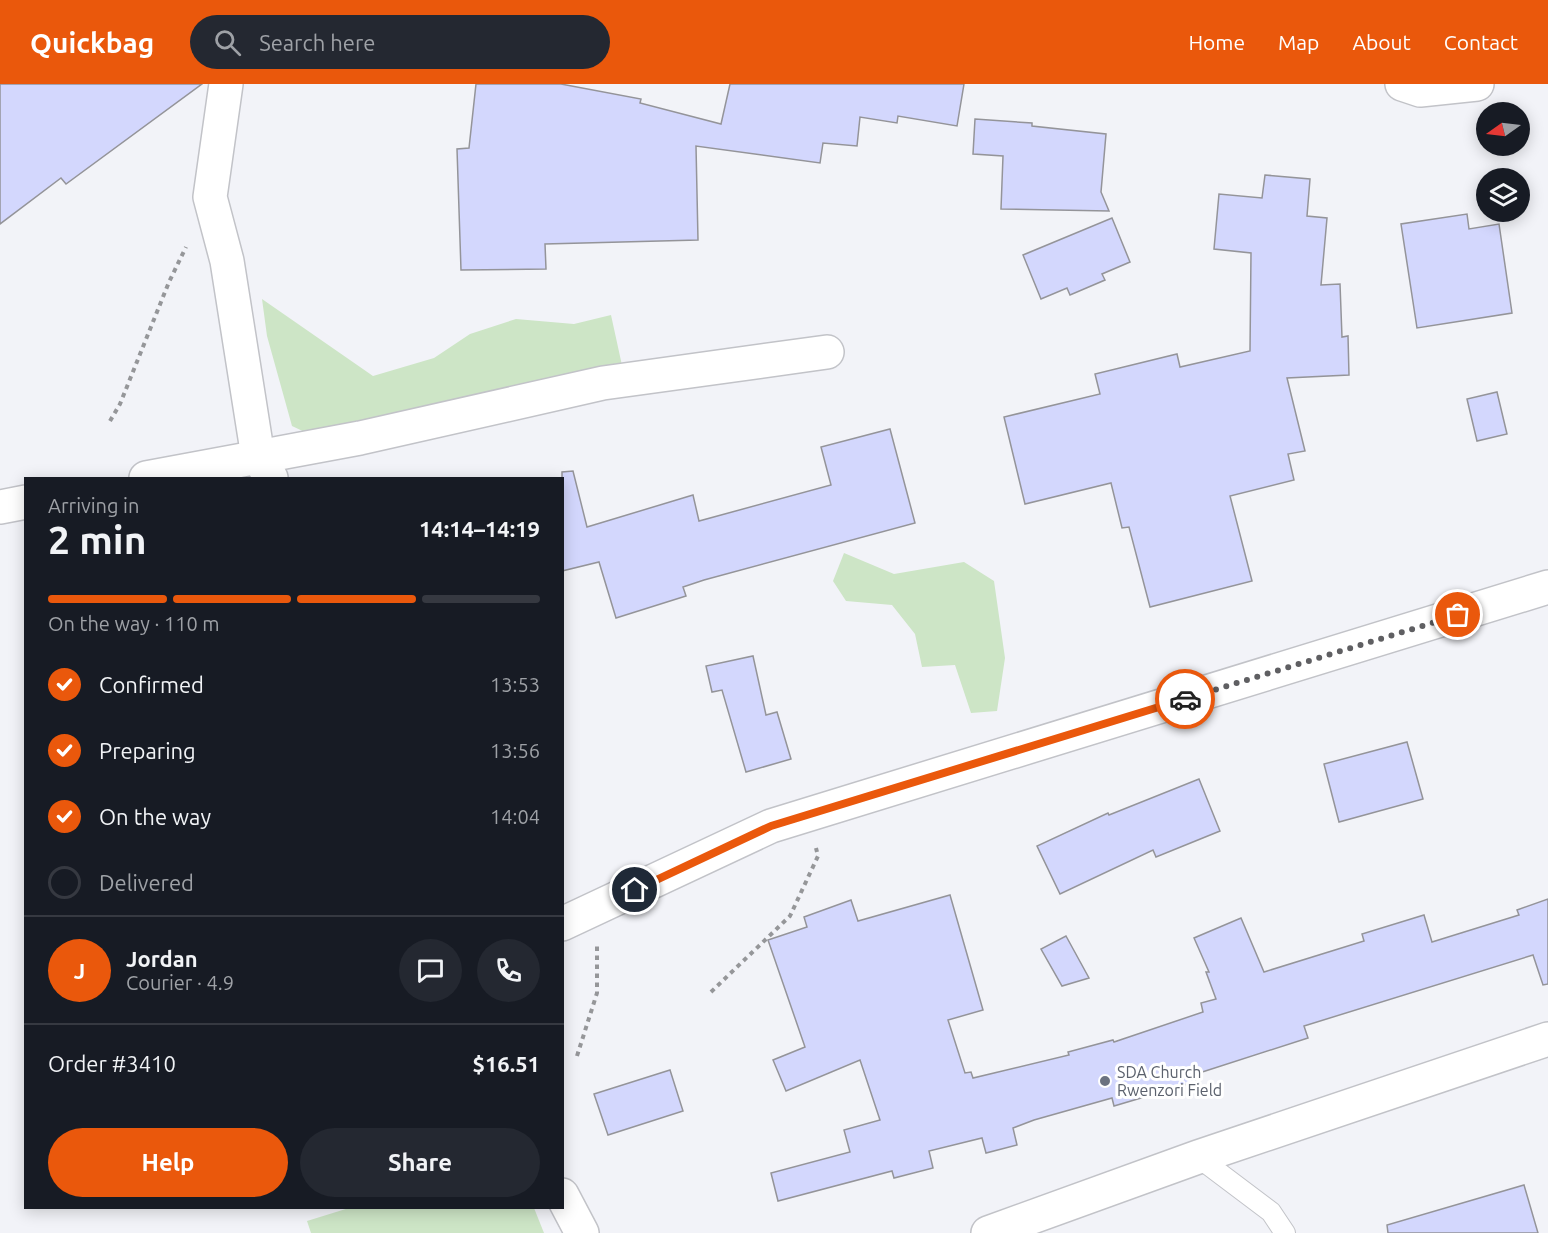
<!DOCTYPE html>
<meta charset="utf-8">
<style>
body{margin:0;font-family:Ubuntu,sans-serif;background:#242831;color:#f1f3f6;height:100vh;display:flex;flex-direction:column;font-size:22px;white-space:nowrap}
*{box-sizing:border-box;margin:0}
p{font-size:20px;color:#9ea1a6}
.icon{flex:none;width:33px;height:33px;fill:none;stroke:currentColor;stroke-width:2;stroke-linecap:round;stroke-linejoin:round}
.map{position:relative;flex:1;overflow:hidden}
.details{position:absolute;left:24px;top:393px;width:540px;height:732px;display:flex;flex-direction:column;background:#171b24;border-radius:0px;box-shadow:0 3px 15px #0003}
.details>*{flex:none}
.needle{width:39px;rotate:256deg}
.tools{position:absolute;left:1476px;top:18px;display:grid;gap:12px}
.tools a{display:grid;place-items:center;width:54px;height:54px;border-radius:50%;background:#171b24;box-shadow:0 3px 15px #0003;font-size:30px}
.pin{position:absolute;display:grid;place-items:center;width:51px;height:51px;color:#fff;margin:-26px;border:3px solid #fff;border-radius:50%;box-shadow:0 2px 6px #0007}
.courier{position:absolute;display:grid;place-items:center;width:60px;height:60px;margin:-30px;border:4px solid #ea580c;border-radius:50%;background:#fff;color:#222;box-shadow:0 2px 8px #0007}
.headline em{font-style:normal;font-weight:700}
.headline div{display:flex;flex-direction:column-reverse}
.headline{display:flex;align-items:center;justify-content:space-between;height:102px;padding:0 24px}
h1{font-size:39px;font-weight:700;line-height:45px}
.bar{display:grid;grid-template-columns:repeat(4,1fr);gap:9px 6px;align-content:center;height:72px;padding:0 24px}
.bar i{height:8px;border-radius:4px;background:#363941}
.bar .current{background:#ea580c}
.bar p{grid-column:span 4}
.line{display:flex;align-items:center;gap:15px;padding:0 24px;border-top:2px solid #363941}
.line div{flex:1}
.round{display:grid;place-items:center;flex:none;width:63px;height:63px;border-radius:32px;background:#242831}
ol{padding:0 24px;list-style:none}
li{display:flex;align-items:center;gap:18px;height:66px}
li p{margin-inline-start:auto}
li .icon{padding:6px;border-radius:50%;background:#ea580c;color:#fff;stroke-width:4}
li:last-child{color:#9ea1a6}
li i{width:33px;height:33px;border:3px solid #363941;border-radius:50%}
.primary-button{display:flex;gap:12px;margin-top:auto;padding:12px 24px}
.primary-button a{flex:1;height:69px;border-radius:36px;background:#ea580c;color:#fff;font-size:24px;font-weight:700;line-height:69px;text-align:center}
.primary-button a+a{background:#242831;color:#f1f3f6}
header{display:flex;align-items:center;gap:36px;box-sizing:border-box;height:84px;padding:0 30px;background:#ea580c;color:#fff}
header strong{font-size:28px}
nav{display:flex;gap:33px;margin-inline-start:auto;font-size:21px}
.search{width:420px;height:54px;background:#242831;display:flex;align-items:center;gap:15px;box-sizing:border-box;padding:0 21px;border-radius:33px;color:#9ea1a6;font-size:22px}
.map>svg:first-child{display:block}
</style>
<header>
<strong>Quickbag</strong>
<div class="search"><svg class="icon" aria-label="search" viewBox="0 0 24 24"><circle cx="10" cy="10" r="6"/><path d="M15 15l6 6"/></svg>Search here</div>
<nav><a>Home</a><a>Map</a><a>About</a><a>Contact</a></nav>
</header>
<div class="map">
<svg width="1548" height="1149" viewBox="0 0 1548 1149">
<rect width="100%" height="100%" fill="#f2f3f8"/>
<g fill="#cde5c6">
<polygon points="262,215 373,292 434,274 470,250 516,235 574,240 611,231 623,286 328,359 292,342 267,252"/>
<polygon points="844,469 894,490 964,478 994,497 1005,574 997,627 971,629 955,581 922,583 915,550 892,521 846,517 833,497"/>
<polygon points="349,1124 534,1124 544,1149 311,1149 307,1137"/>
</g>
<g fill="#d3d7fd" stroke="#949499" stroke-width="1.5">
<polygon points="0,0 202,0 66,100 61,94 0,140"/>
<polygon points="476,0 561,0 641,15 640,19 721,40 730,0 964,0 957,42 898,32 897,39 860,33 857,62 823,59 820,79 696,62 698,156 545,160 546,185 461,186 457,65 469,64"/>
<polygon points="975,35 1032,39 1032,42 1106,50 1101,108 1109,127 1001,125 1003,72 973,70"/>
<polygon points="1265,91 1310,95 1307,132 1327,134 1321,201 1340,200 1342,253 1348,252 1349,291 1287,294 1305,367 1288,370 1294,396 1230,412 1252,497 1150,523 1129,443 1122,444 1111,399 1025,420 1004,333 1100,310 1095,290 1177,270 1180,283 1250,267 1251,169 1214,165 1219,110 1262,114"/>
<polygon points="1467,130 1469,145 1499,140 1512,229 1417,244 1401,140"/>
<polygon points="1112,134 1130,178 1102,190 1105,196 1070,211 1067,204 1041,215 1023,171"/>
<polygon points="1497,308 1507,350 1477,357 1467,315"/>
<polygon points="890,345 915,439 704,496 683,503 686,512 616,534 599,478 562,487 562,388 573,387 587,443 693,411 699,437 831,401 821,363"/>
<polygon points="753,572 766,631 777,628 791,675 746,688 722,606 712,608 706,582"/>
<polygon points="1407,658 1423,715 1339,738 1324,680"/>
<polygon points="1199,695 1220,747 1156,773 1153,766 1060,810 1037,762 1108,729 1109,731"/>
<polygon points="950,811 983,926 948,936 965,989 971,988 973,994 1069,971 1068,968 1113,956 1114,958 1203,928 1201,919 1216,915 1206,888 1209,888 1194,854 1241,834 1264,888 1364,857 1362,850 1424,831 1432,858 1519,831 1517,826 1548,815 1548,900 1543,901 1533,871 1304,942 1308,954 1193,991 1196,997 1168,1006 1114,1022 1112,1014 1034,1036 1013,1044 1017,1061 986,1069 982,1054 929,1067 933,1084 894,1094 892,1087 778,1117 771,1089 850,1068 844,1046 880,1036 860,976 786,1007 773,976 805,963 768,856 807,843 804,833 851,816 858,837"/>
<polygon points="1066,852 1089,894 1062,902 1041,865"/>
<polygon points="670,986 683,1027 608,1051 594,1010"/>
<polygon points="1524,1101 1538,1149 1388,1149 1387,1141"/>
</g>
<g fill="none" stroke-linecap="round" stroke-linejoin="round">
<defs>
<polyline id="service" points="1198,1073 1271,1128 1285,1149"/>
<g id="minor">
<polyline points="226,0 210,113 227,177 258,373 271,394"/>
<polyline points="1402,0 1420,6 1477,0"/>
<polyline points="146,394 360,354 603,299 827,268"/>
<polyline points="0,423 26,418"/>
<polyline points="562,840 771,742 1548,503"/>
<polyline points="562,1111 582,1149"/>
<polyline points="988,1149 1198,1073 1548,955"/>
</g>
</defs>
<use href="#service" stroke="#c2c3c8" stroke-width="22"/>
<use href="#minor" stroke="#c2c3c8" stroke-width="36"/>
<g stroke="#959699" stroke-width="4" stroke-dasharray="4.5 4.5" stroke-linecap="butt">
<polyline points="110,337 120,320 169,198 186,163"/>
<polyline points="711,908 790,832 818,772 816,764"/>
<polyline points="577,972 597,909 597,861"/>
</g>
<use href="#service" stroke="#fff" stroke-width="20"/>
<use href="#minor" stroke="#fff" stroke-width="33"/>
</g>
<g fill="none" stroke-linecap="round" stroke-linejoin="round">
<polyline stroke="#5f5f62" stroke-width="6" stroke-dasharray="0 10.8" points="1185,615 1458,531"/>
<polyline stroke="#ea580c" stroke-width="8" points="635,806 771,742 1185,615"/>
</g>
<circle fill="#6b7280" stroke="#fff" stroke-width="2" cx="1105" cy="997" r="6"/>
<g text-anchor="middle" stroke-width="6" stroke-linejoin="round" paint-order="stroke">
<g font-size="16" fill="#5b616d" stroke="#fff" text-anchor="start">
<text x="1117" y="994">SDA Church<tspan x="1117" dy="18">Rwenzori Field</tspan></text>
</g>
</g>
</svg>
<div class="tools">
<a><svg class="needle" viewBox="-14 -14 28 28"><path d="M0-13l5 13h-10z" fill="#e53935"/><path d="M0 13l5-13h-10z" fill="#9ea1a6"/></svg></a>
<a><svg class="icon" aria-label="layers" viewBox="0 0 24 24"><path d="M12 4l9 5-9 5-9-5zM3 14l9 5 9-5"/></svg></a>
</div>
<div class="pin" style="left:1458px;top:531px;background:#ea580c"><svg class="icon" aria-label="bag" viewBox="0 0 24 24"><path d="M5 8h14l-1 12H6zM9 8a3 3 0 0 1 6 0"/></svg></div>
<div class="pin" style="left:635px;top:806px;background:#1f2937"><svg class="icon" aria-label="home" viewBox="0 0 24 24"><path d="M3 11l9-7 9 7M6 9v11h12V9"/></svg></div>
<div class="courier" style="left:1185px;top:615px"><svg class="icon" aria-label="car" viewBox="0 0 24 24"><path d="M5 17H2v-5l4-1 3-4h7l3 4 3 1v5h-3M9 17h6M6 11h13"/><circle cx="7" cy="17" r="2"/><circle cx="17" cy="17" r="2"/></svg></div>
<section class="details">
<div class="headline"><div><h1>2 min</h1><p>Arriving in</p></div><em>14:14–14:19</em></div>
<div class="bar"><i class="current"></i><i class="current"></i><i class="current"></i><i></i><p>On the way · 110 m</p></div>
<ol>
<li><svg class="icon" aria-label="check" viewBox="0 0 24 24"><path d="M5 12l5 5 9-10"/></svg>Confirmed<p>13:53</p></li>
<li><svg class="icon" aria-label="check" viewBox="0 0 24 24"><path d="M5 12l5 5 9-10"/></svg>Preparing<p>13:56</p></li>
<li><svg class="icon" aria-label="check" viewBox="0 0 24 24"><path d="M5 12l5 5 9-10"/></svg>On the way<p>14:04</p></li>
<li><i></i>Delivered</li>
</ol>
<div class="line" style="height:108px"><b class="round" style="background:#ea580c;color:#fff">J</b><div><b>Jordan</b><p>Courier · 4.9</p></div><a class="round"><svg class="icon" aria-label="chat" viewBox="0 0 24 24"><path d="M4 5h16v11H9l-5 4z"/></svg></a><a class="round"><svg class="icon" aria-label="phone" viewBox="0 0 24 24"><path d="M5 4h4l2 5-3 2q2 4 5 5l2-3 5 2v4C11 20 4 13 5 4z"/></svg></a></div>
<div class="line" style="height:78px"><div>Order #3410</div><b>$16.51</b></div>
<div class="primary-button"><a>Help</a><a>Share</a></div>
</section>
</div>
